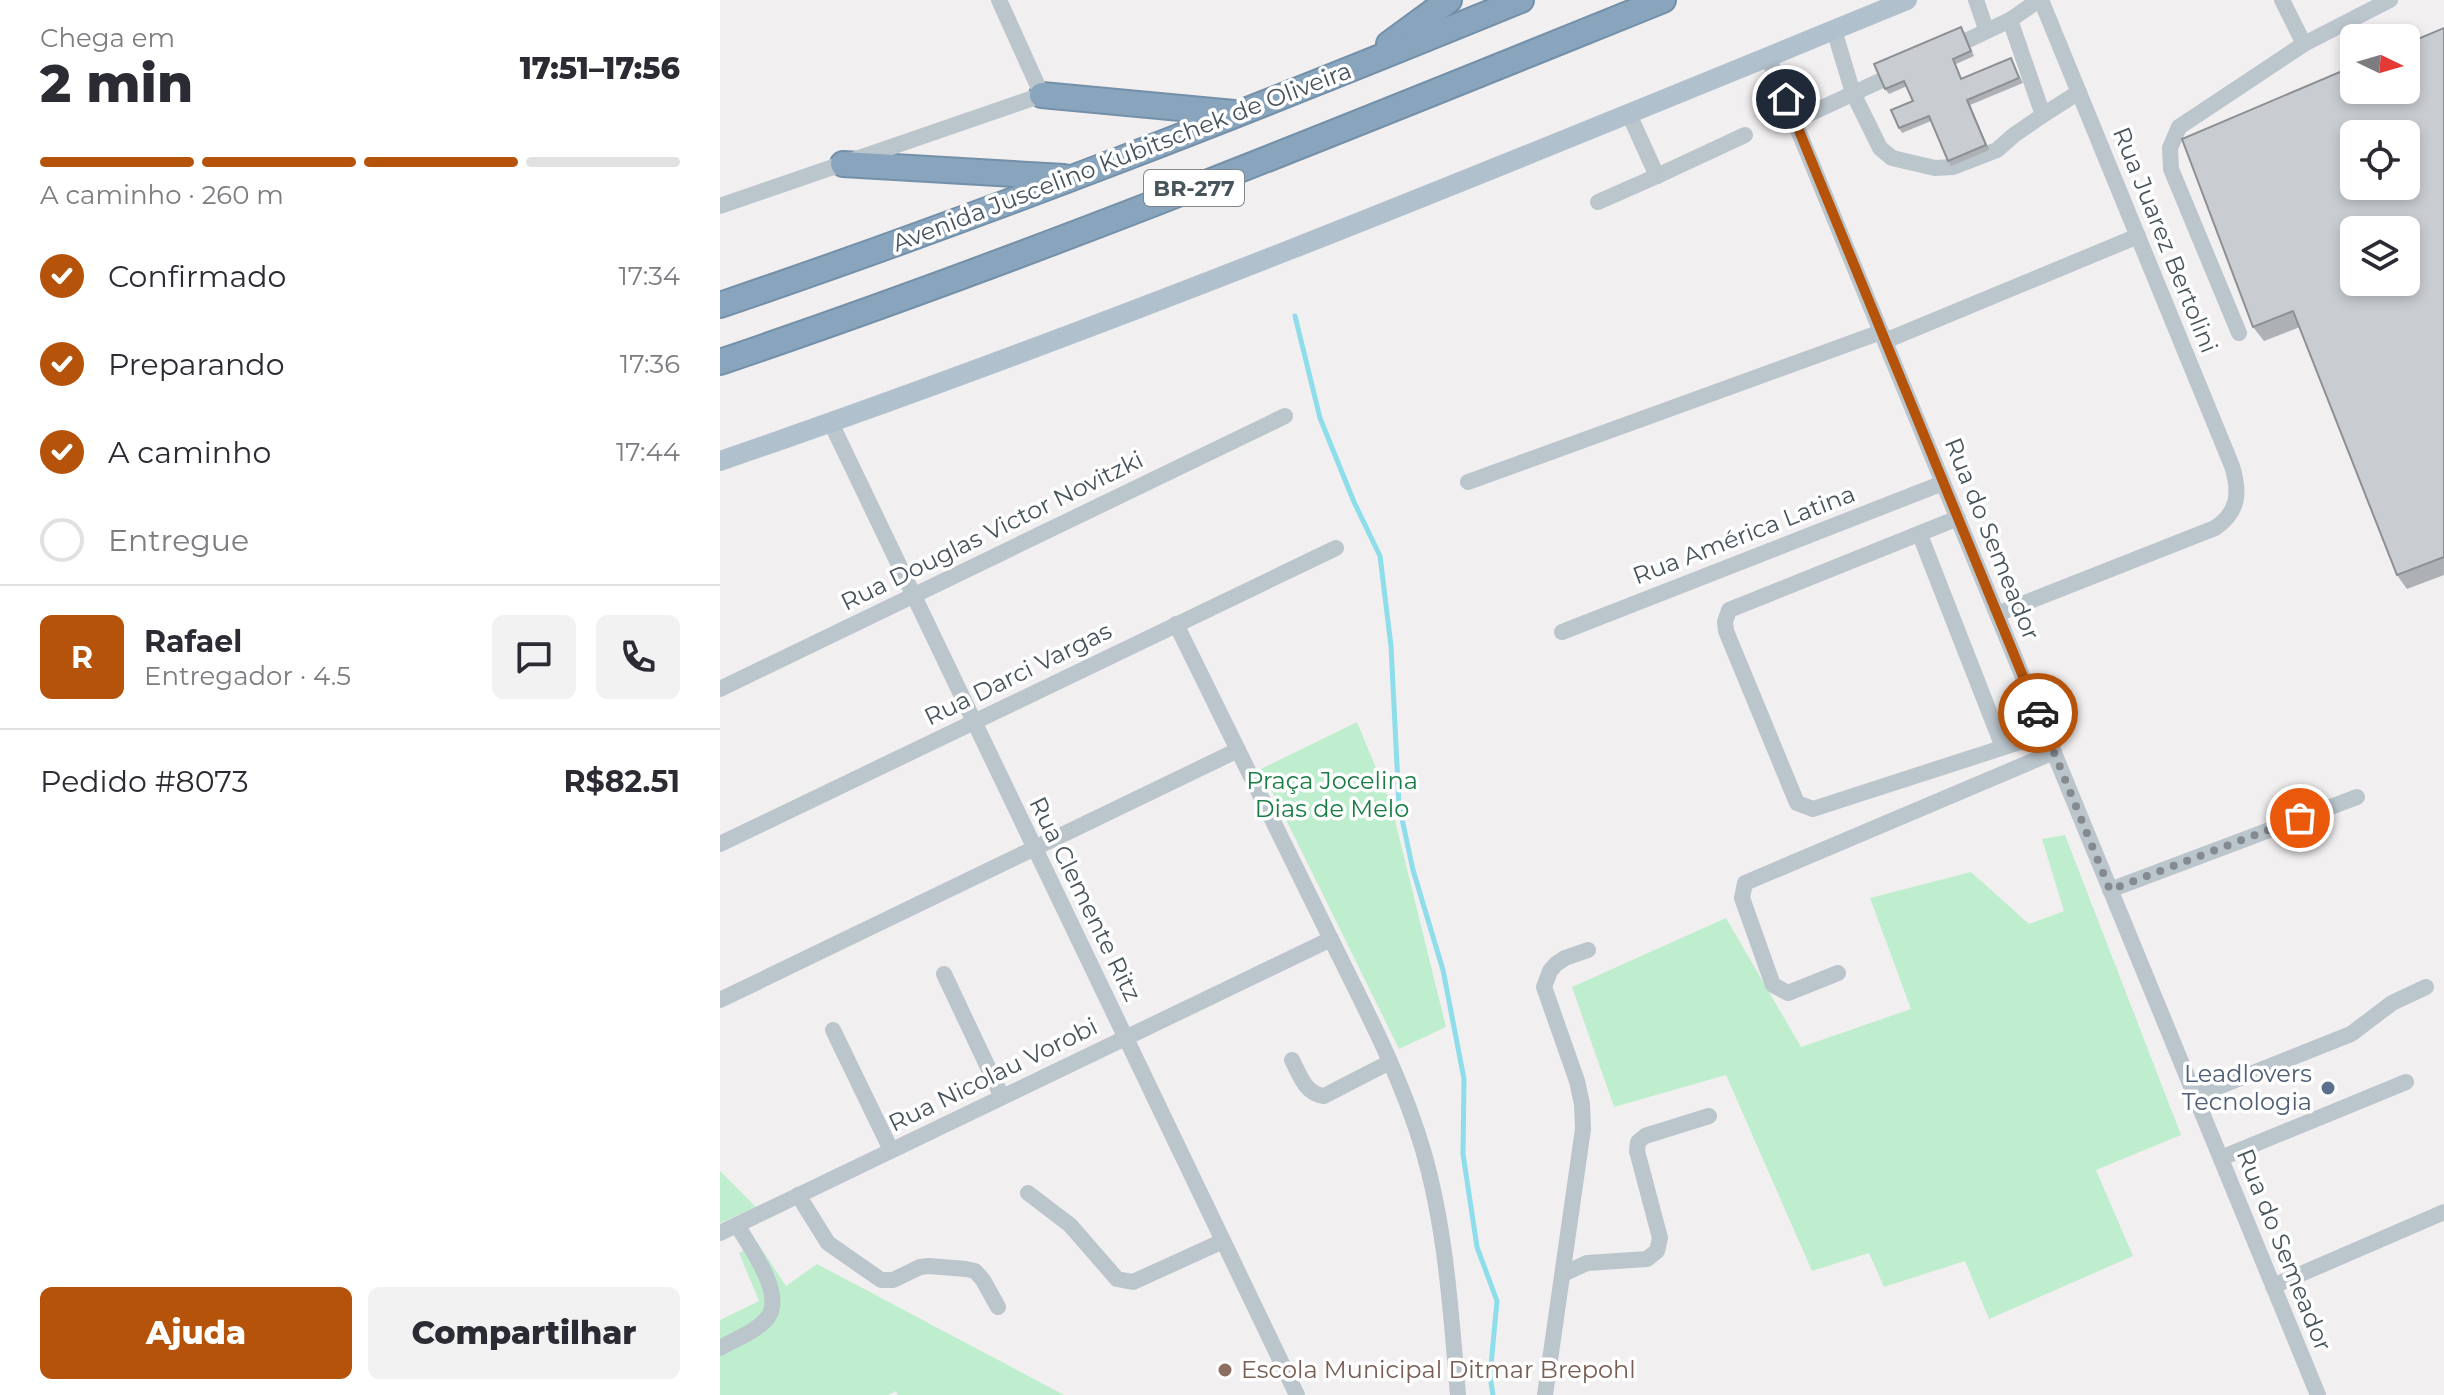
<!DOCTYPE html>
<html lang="pt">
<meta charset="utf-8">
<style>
body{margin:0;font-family:Montserrat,sans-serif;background:#f2f2f3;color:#2b2b33;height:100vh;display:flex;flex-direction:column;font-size:30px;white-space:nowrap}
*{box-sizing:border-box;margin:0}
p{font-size:26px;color:#7c7c81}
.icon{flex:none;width:44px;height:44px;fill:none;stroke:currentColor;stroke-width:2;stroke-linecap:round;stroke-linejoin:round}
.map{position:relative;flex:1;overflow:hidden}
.sheet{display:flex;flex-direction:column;background:#fff;width:720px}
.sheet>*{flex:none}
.needle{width:52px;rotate:95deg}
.fabs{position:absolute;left:1620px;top:24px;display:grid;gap:16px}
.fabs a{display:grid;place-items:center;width:80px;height:80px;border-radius:12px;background:#fff;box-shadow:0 4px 12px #0003;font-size:40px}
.pin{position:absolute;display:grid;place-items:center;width:68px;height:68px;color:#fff;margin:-34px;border:4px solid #fff;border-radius:50%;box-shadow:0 2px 8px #0007}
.courier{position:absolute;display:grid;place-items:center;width:80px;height:80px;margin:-40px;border:6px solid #b45309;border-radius:50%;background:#fff;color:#222;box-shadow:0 2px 10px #0007}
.head em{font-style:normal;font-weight:800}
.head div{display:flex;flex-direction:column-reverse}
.head{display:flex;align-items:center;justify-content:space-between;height:136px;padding:0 40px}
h1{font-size:52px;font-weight:800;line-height:60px}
.bar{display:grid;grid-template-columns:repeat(4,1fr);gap:12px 8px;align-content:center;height:96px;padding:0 40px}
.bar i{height:10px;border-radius:6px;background:#e1e1e2}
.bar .on{background:#b45309}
.bar p{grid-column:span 4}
.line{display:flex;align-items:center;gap:20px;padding:0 40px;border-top:2px solid #e1e1e2}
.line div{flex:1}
.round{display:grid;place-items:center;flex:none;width:84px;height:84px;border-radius:12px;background:#f2f2f3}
ol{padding:0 40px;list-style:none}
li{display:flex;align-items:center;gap:24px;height:88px}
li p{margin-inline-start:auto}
li .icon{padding:8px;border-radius:50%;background:#b45309;color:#fff;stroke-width:4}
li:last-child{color:#7c7c81}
li i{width:44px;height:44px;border:4px solid #e1e1e2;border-radius:50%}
.button{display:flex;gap:16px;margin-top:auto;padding:16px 40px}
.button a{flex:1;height:92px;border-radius:12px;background:#b45309;color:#fff;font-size:32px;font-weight:800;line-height:92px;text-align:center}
.button a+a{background:#f2f2f3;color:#2b2b33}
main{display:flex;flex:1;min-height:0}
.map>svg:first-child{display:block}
</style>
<main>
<section class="sheet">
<div class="head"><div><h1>2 min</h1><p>Chega em</p></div><em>17:51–17:56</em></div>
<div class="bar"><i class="on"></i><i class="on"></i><i class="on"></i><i></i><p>A caminho · 260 m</p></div>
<ol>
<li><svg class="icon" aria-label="check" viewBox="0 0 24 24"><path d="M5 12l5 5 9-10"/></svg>Confirmado<p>17:34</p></li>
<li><svg class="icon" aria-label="check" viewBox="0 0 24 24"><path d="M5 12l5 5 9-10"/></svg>Preparando<p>17:36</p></li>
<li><svg class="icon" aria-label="check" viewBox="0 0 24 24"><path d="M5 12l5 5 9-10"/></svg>A caminho<p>17:44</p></li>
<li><i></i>Entregue</li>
</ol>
<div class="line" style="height:144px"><b class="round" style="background:#b45309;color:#fff">R</b><div><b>Rafael</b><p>Entregador · 4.5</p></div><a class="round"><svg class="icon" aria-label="chat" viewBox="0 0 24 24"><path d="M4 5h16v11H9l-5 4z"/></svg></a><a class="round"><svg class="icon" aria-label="phone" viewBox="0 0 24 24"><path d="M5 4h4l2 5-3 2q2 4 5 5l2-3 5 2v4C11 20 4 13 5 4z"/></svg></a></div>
<div class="line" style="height:104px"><div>Pedido #8073</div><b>R$82.51</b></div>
<div class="button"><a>Ajuda</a><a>Compartilhar</a></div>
</section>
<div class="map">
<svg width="1724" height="1395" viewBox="0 0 1724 1395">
<rect width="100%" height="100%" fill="#f2eff0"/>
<g fill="#bfeece">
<polygon points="637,722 671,804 726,1027 679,1049 541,769"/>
<polygon points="1345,835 1461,1135 1376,1170 1413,1256 1269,1319 1245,1261 1164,1287 1149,1253 1092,1271 1006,1075 894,1107 852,987 1006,918 1081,1047 1191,1009 1150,898 1251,872 1309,924 1344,911 1322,839"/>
<polygon points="0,1171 36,1207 0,1223"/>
<polygon points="37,1242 66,1286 97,1264 344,1395 178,1395 176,1391 168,1395 0,1395 0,1320 39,1301 19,1253"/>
</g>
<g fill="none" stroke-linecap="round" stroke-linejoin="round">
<polyline stroke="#8dddea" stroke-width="5" points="575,316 600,418 634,502 660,556 671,646 679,805 693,870 723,970 744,1079 743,1154 757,1247 777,1301 770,1376 773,1395"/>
<defs>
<g id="highway">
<polyline points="669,44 729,0"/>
<polyline points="322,95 514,113"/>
<polyline points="123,164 344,177"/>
<path d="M0,305C271,213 537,108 801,0"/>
<path d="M0,362C319,254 631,126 943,0"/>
</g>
</defs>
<use href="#highway" stroke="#7490a9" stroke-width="28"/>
<g stroke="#bbc5cc" stroke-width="16">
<polyline points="1256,0 1266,29"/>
<polyline points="1562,0 1584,44"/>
<polyline points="1290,20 1319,0"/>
<polyline points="1114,30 1133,93 1160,148 1172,158 1215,168 1233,167 1277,150 1294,135 1323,115"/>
<polyline points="1248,40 1290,20 1323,115 1359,92"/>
<polyline points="1048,57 1598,1395"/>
<polyline points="909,114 937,176 1025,135"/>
<polyline points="1074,121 1162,80"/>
<polyline points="878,202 937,176"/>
<polyline points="0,206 322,95 279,0"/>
<polyline points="1519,333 1451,169 1450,148 1459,127 1584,44 1670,0"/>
<polyline points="1165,341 1418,236"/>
<polyline points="111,423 577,1395"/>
<polyline points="748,482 1161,332"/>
<polyline points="1238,518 1009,610 1005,622 1006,631 1077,803 1093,809 1300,742 1325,731"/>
<polyline points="1200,535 1283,747"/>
<path d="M1277,614L1495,528C1519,512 1520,492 1512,466L1321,0"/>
<path d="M456,624C506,726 556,827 606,929C641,1001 680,1072 703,1150C726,1229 731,1313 738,1395"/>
<polyline points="842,632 1223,483"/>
<polyline points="0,689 565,416"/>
<polyline points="0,844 616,548"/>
<polyline points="1390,890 1637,797"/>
<polyline points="1118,973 1068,993 1053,985 1022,898 1025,883 1334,752"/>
<polyline points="224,974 282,1097"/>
<polyline points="0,1000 518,750"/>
<polyline points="113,1030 171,1150"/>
<path d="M572,1060C580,1075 585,1094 604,1096L670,1062"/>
<polyline points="1475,1096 1631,1034 1672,1003 1706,987"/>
<polyline points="1501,1158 1686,1082"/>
<polyline points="308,1193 350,1225 397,1279 413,1282 503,1241"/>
<polyline points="78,1195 108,1243 161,1280 173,1280 200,1267 209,1266 246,1269 255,1271 263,1280 278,1307"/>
<polyline points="0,1233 611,939"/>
<polyline points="843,1274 867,1263 927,1259 937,1251 940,1238 917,1151 918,1142 925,1136 989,1116"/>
<polyline points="1553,1286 1724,1212"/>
<path d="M0,1348C15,1339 38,1331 48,1317C65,1293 29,1246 17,1225"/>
<polyline points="825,1395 863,1129 862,1104 857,1081 824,987 830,971 836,964 845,958 868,950"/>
</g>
<path stroke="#b0c1cd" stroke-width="20" d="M0,461C402,323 794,161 1187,0"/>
<use href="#highway" stroke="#88a5bd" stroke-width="24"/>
</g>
<g fill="#adb0b5">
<polygon points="1724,28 1724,575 1687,589 1677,575 1580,327 1544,341 1533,327"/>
<polygon points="1244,32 1254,56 1236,64 1242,79 1291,58 1303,83 1250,105 1269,150 1231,166 1228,161 1211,121 1182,133 1179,128 1193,101 1187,86 1169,94 1165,89"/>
</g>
<polygon fill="#8d9093" points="1247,100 1250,105 1269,150 1266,145"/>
<g fill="#c9cdd2" stroke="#8d9093" stroke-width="2" fill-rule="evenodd">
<polygon points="1241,27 1251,51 1233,59 1241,79 1291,58 1299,78 1247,100 1266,145 1228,161 1209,116 1179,128 1171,110 1193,101 1184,81 1165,89 1154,64"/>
<path d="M1724,28V557L1677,575L1573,311L1533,327L1462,139L1634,66V90H1686V44ZM1634,134H1686V186H1634ZM1634,230H1686V282H1634Z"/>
</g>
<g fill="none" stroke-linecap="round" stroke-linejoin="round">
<polyline stroke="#848a90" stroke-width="8" stroke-dasharray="0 14.4" points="1318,713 1390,890 1580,818"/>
<polyline stroke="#b45309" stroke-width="10" points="1066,99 1318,713"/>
</g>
<circle fill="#5c6f8a" stroke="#fff" stroke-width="3" cx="1608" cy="1088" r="8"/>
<circle fill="#8d6e63" stroke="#fff" stroke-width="3" cx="505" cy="1370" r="8"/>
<g text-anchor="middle" stroke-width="7" stroke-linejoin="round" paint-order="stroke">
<rect fill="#fff" stroke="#7f878d" stroke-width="2" x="424" y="170" width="100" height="36" rx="6"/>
<g font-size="22" font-weight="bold" fill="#48545c">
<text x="474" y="196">BR-277</text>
</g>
<g font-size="24" fill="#48545c" stroke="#fff">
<text transform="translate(402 157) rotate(-21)" y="8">Avenida Juscelino Kubitschek de Oliveira</text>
<text transform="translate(1445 240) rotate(68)" y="8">Rua Juarez Bertolini</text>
<text transform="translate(272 531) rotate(-26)" y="8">Rua Douglas Victor Novitzki</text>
<text transform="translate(1024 535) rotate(-21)" y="8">Rua América Latina</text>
<text transform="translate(1272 539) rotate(68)" y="8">Rua do Semeador</text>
<text transform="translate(298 674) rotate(-26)" y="8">Rua Darci Vargas</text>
<text transform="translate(365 899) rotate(64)" y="8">Rua Clemente Ritz</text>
<text transform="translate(273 1075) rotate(-26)" y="8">Rua Nicolau Vorobi</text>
<text transform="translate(1564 1250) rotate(68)" y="8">Rua do Semeador</text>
</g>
<g font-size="24" fill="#197d45" stroke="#fff">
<text x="612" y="789">Praça Jocelina<tspan x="612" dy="28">Dias de Melo</tspan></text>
</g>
<g font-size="24" fill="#4e5e75" stroke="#fff" text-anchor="end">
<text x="1592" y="1082">Leadlovers<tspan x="1592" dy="28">Tecnologia</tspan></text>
</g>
<g font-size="24" fill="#785e54" stroke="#fff" text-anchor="start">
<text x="521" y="1378">Escola Municipal Ditmar Brepohl</text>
</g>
</g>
</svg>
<div class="fabs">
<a><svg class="needle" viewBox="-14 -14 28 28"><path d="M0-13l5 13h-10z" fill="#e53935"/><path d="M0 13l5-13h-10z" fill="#7c7c81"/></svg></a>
<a><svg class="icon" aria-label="locate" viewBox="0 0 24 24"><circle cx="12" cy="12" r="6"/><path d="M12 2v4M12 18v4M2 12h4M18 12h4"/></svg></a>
<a><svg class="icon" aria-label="layers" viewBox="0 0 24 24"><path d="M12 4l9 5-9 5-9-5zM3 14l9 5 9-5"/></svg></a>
</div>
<div class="pin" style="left:1580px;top:818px;background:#ea580c"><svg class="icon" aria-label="bag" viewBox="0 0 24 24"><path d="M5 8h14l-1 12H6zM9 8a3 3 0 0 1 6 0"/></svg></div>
<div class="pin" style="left:1066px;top:99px;background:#1f2937"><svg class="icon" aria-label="home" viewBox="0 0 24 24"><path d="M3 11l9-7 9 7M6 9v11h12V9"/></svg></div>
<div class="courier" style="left:1318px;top:713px"><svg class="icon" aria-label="car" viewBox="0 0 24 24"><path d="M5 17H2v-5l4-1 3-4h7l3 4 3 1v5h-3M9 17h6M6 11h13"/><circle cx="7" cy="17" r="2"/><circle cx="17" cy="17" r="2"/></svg></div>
</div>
</main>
